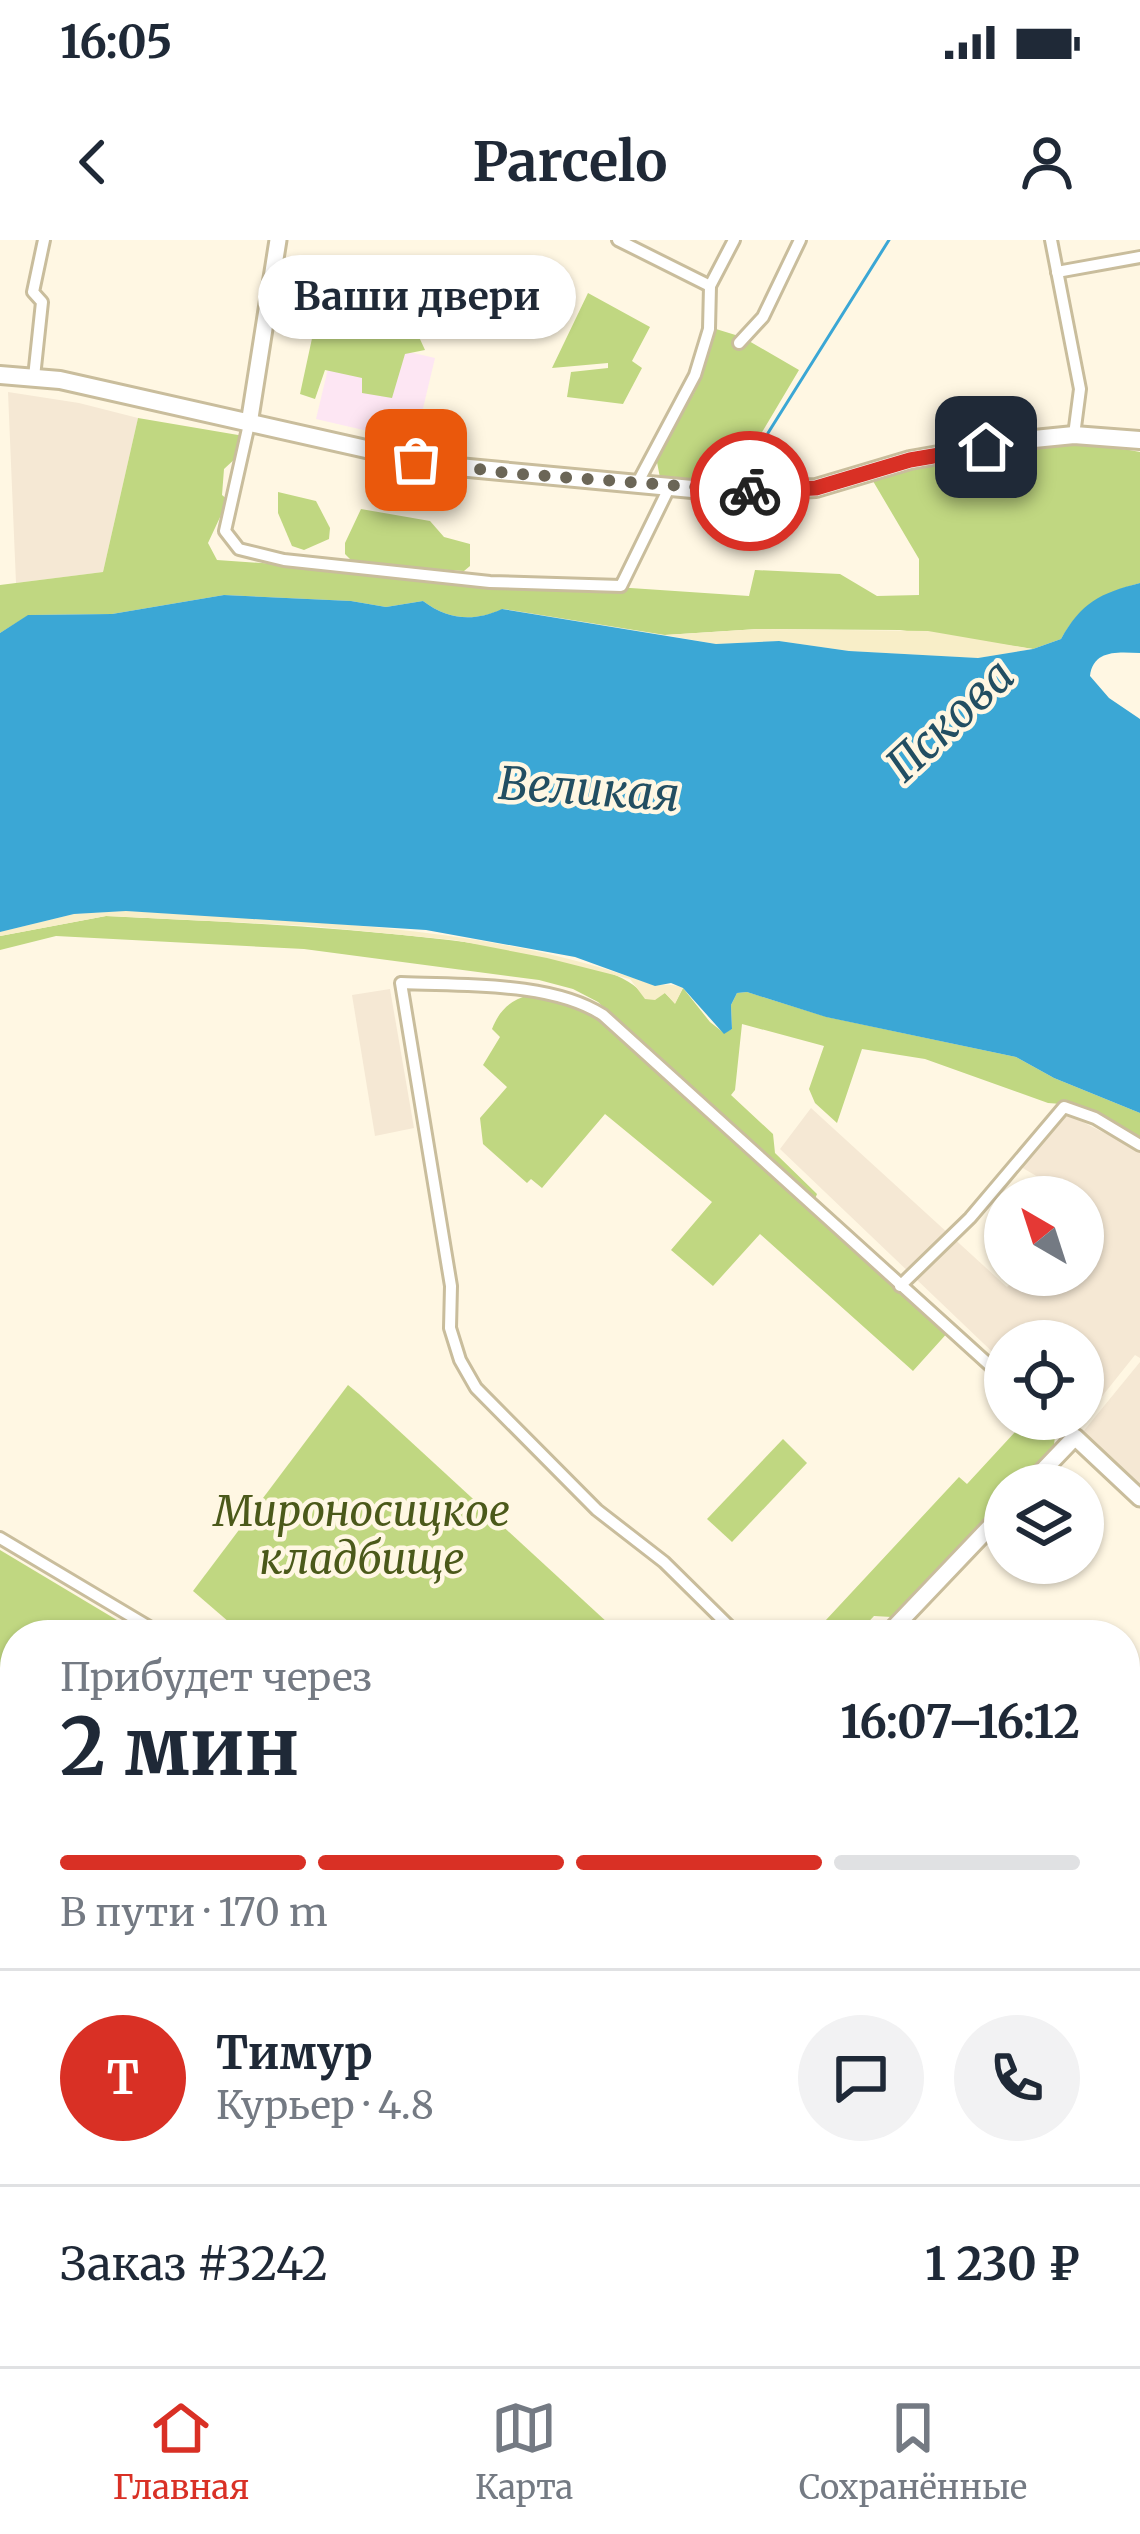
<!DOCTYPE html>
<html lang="ru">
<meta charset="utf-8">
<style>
body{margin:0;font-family:Merriweather,serif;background:#f2f2f3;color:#1f2937;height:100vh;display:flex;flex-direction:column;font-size:45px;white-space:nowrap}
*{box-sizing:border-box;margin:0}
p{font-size:39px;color:#747a83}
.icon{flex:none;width:66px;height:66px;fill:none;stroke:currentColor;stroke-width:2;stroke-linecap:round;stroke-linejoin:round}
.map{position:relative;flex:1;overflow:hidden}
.drawer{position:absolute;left:0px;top:1380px;width:1140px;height:747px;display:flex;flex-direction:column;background:#fff;border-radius:48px 48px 0 0;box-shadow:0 3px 9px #0004}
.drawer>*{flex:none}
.needle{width:78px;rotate:321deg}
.buttons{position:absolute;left:984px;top:936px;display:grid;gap:24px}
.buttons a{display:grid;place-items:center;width:120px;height:120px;border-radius:50%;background:#fff;box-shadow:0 3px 9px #0004;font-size:60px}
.pin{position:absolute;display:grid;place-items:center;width:102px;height:102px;color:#fff;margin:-51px;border-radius:24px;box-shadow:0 6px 18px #0006}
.courier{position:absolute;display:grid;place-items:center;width:120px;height:120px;margin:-60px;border:9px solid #d93025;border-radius:50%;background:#fff;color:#222;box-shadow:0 3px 15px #0007}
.bubble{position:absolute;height:84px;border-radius:42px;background:#fff;box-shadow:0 3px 9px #0004;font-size:39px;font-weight:700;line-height:84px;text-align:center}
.overview em{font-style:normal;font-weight:700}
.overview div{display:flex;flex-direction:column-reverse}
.overview{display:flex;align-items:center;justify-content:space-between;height:204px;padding:0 60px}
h1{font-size:78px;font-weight:700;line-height:90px}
.bar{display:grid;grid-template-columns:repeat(4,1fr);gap:18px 12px;align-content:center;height:144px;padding:0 60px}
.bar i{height:15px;border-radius:9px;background:#e0e1e3}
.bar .selected{background:#d93025}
.bar p{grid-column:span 4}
.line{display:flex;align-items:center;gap:30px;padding:0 60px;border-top:3px solid #e0e1e3}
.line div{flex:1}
.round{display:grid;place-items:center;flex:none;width:126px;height:126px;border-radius:63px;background:#f2f2f3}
.status{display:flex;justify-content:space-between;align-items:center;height:84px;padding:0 60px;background:#fff;direction:ltr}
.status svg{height:33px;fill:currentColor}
header{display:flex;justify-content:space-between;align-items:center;height:156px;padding:0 60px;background:#fff;font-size:54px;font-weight:700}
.dock{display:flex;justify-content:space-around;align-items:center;height:168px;border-top:3px solid #e0e1e3;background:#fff;font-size:33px;color:#747a83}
.dock a{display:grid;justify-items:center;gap:6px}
.dock .selected{color:#d93025}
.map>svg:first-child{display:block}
</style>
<div class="status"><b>16:05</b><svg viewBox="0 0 49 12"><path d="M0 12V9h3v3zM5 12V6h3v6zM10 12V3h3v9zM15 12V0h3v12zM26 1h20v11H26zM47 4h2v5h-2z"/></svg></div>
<header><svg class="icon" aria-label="back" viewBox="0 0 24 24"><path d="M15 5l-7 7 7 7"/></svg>Parcelo<svg class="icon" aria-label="person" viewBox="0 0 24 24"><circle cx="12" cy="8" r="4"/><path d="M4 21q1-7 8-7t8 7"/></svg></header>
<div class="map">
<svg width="1140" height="2126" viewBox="0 0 1140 2126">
<rect width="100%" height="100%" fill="#fff7e3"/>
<g fill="#f5e8d4">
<polygon points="8,152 79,163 138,178 103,332 16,343"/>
<polygon points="390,749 414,888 375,896 352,755"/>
<polygon points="811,868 1007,1047 1019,1035 1083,1035 1083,957 1072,957 1021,927 1062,875 1067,874 1140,911 1140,1118 1135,1115 1076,1189 1065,1179 1083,1179 1083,1101 1005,1101 1005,1124 780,909"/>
<polygon points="1140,1122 1140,1248 1082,1193"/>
<polygon points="1140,1843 1140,2126 1053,2126 1038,2112 1125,2112 1125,1859"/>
<polygon points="906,2112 1014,2112 1001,2126 893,2126"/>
</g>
<polygon fill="#fde6f3" points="336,95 435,118 415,202 316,179"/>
<g fill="#c0d781">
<polygon points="385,49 408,73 425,110 405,114 392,158 362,153 362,138 325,130 315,159 300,154 322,52"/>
<polygon points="588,53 650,87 632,121 642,128 623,164 567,157 571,132 608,128 608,123 552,128"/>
<polygon points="716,89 742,97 799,130 755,204 723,249 661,243 656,217 694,153"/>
<path d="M138,178L244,196L238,216L224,229L222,255L228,260L208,303L217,320L749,356L755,330L840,334L877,356L919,355V319L870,236C961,216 1047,194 1140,212V343C1103,353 1080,365 1061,399L1033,409L900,390L758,389L665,395L503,369C474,382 448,380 423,361L386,367L351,361L224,355L112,374L29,375L0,393V345L103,332Z"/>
<polygon points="278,252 316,261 330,288 329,299 304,310 292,306 278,273"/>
<polygon points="361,269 430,281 444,297 470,304 470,326 464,331 355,324 345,314 345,303"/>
<path d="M106,676C198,681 591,693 641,752L665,753L675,763L683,748L710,782L724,793L732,789L731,765L737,753L747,752L827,777L1016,817L1054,838L1140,873V901C1111,882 1085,864 1048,863L925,819L862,809L837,883L815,863L809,849L824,806L742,784L735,850L731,855L773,894L775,913L817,954L815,959L598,762L573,749L539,740L304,709L56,696L0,710V696Z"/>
<path d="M529,755L570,763L599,778L950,1090L913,1131L760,994L713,1046L671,1010L712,962L605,874L542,948L531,939L527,943L483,904L480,878L507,847L483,825L500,797L492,789C499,771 510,760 529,755Z"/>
<polygon points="348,1145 359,1154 621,1395 244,1395 193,1351"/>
<polygon points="1006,1179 1048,1179 1056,1187 1054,1205 1017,1245 1005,1245 1005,1258 892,1377 874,1376 861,1390 862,1395 812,1395 959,1237 967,1244 1015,1192"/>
<polygon points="783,1199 807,1223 732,1302 707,1279"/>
<polygon points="0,1310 142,1395 15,1395 15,1582 0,1572"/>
<polygon points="643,2112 855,2112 842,2126 631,2126"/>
</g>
<g fill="#f8eec8">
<polygon points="758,389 928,391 1033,409 978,418 849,411 779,401 716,404 665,395"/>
<path d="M126,671C302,682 480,683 648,743C660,747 670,742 683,748L675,764L665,753L655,760L645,759L630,739L547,718L454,700L310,686L106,676L0,696V692L74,674Z"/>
</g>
<path fill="#3ba7d5" d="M1140,343V413C1119,412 1093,409 1090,436L1109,458L1140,479V873L1054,838L1016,817L826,777L747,752L737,753L731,765L732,789L724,794L683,748L671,743L655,746L575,717L426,690L126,671L74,674L0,692V393L28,375L112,374L224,355L351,361L386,367L423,361C448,380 474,382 502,369L716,404L779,401L849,411L978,418L1033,409L1061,399C1081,363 1100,353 1140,343Z"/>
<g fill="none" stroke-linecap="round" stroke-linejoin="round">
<polyline stroke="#3ba7d5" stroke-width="3" points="768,193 889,0"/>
<defs>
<g id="street">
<polyline points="618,0 710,46"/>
<polyline points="1051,0 1080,149 1074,195"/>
<polyline points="1057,32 1140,17"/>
<polyline points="739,103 763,77 800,0"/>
<polyline points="34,137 42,62 33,52 44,0"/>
<polyline points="249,184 225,291 239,309 284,320 490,342 621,346 669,248"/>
<polyline points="637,244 695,135 709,89 710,46 734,0"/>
<polyline points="900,1046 970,978 1064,867 1095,878 1140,905"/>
<polyline points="1053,1179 1075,1197"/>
<polyline points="0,1298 161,1394 194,1389 225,1395"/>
<path d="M738,1395L664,1322L597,1270L476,1148L460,1120L450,1088L451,1046L401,743C461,746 551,741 603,775L1005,1139"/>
<polyline points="1125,1539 1140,1522"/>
<polyline points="0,1657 15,1642"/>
<polyline points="1125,1775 1140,1789"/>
<polyline points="397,2112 412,2126"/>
<polyline points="1032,2112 1047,2126"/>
<polyline points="297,2126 310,2112"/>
<polyline points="627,2126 640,2112"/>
</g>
<g id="secondary">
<polyline points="249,184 278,0"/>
<polyline points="1029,1245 1075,1197 1140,1258"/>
<polyline points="887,1395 1005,1271"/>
<polyline points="491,2112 505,2126"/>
<polyline points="204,2126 217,2112"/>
</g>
<g id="primary">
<polyline points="0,135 60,140 437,225 724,252 816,248 910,220 1024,200 1074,195 1140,200"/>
<polyline points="1125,1845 1140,1830"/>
<polyline points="862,2126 875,2112"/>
</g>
</defs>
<use href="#street" stroke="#c9bd9c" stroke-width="16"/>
<use href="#secondary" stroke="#c9bd9c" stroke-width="21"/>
<use href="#primary" stroke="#c9bd9c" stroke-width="22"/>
<use href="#street" stroke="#fff" stroke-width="10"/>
<use href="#secondary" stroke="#fff" stroke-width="15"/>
<use href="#primary" stroke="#fff" stroke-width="16"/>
</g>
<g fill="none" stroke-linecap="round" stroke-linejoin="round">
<polyline stroke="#6b6657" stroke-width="12" stroke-dasharray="0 21.6" points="416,220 506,233 750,251"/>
<polyline stroke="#d93025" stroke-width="15" points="750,251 816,248 910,220 986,207"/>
</g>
<g text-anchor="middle" stroke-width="9" stroke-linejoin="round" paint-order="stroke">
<g font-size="42" font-style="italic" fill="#4b591a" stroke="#fff7e3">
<text x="362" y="1286">Мироносицкое<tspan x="362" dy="48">кладбище</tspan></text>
</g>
<g font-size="45" font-style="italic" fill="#224e62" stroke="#fff7e3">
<text transform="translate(950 480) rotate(-43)" y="16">Пскова</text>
<text transform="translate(589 549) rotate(4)" y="16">Великая</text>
</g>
</g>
</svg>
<div class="buttons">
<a><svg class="needle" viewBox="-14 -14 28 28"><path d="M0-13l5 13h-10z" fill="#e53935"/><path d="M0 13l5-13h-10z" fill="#747a83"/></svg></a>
<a><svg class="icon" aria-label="locate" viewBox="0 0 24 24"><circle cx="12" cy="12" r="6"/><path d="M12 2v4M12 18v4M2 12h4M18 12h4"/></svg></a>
<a><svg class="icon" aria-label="layers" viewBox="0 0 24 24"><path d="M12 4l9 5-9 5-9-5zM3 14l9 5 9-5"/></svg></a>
</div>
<div class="pin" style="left:416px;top:220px;background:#ea580c"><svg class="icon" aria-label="bag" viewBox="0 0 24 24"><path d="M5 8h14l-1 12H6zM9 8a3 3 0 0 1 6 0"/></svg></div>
<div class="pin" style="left:986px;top:207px;background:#1f2937"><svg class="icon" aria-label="home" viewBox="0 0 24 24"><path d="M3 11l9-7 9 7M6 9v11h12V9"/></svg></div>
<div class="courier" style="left:750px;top:251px"><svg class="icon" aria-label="bike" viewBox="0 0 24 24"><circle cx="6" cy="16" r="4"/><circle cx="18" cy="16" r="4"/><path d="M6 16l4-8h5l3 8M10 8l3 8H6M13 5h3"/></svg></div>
<div class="bubble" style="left:258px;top:15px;width:318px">Ваши двери</div>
<section class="drawer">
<div class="overview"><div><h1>2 мин</h1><p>Прибудет через</p></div><em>16:07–16:12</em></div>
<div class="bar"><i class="selected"></i><i class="selected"></i><i class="selected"></i><i></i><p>В пути · 170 m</p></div>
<div class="line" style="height:216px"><b class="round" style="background:#d93025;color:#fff">Т</b><div><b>Тимур</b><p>Курьер · 4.8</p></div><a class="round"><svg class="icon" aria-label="chat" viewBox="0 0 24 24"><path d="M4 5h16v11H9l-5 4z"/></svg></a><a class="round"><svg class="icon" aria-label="phone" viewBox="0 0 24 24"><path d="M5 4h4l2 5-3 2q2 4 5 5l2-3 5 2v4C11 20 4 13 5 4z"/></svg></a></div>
<div class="line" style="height:156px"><div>Заказ #3242</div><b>1 230 ₽</b></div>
</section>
</div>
<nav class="dock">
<a class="selected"><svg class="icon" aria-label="home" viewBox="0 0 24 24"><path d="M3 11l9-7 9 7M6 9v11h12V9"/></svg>Главная</a>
<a><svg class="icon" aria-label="map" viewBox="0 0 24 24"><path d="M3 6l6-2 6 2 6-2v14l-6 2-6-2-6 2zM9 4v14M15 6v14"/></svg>Карта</a>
<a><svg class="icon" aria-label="saved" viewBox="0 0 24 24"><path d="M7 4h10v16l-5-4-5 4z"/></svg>Сохранённые</a>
</nav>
